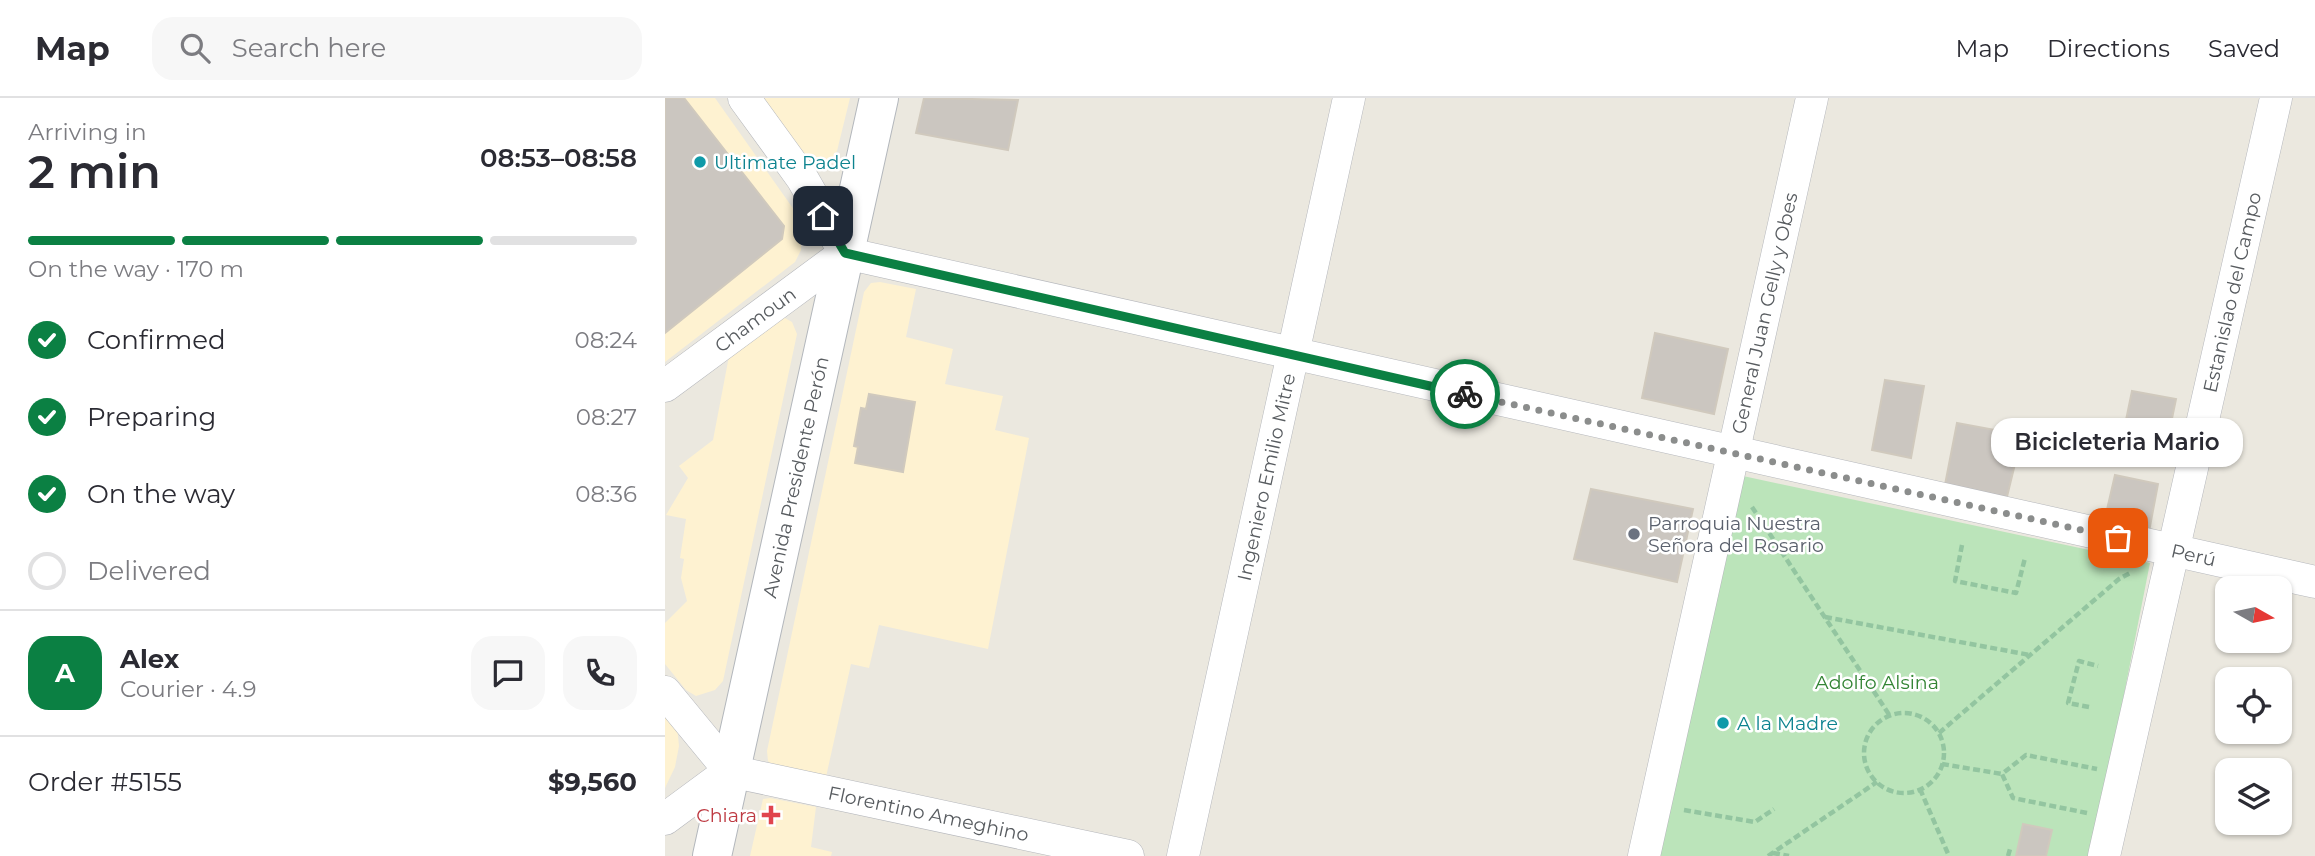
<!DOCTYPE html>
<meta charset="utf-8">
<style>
body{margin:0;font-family:Montserrat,sans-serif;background:#f7f7f7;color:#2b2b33;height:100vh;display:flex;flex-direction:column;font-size:26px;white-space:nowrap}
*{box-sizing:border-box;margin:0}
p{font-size:23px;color:#7c7c81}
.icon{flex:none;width:38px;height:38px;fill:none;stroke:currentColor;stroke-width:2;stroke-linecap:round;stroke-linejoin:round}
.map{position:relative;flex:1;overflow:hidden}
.panel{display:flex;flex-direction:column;background:#fff;width:665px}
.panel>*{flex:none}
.needle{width:46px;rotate:99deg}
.tools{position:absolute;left:1550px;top:478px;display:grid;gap:14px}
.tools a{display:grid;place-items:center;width:77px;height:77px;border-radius:14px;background:#fff;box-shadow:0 2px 5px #0004;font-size:35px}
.pin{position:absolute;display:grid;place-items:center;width:60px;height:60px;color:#fff;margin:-30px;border-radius:14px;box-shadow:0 4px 10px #0006}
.courier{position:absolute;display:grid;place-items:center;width:70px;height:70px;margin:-35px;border:5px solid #0b8043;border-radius:50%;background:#fff;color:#222;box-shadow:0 2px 9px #0007}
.bubble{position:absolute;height:49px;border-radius:21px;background:#fff;box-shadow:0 2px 5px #0004;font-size:23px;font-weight:600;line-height:49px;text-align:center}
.summary em{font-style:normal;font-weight:600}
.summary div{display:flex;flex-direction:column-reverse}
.summary{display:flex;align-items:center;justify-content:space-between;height:119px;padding:0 28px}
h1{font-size:46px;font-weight:600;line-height:52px}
.bar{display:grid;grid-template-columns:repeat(4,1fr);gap:10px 7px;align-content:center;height:84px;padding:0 28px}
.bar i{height:9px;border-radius:5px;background:#e1e1e2}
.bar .on{background:#0b8043}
.bar p{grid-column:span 4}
.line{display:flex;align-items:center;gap:18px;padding:0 28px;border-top:2px solid #e1e1e2}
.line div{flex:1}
.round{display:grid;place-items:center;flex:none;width:74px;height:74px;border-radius:21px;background:#f7f7f7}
ol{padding:0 28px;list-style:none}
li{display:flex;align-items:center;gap:21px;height:77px}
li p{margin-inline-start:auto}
li .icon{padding:7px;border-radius:50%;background:#0b8043;color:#fff;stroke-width:4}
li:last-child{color:#7c7c81}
li i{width:38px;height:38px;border:4px solid #e1e1e2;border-radius:50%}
header{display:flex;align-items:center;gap:42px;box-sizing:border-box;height:98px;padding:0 35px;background:#fff;border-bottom:2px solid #e1e1e2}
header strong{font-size:33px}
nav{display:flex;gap:38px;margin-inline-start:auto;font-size:24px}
.search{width:490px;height:63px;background:#f7f7f7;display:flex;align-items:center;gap:18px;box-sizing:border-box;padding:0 24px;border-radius:21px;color:#7c7c81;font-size:26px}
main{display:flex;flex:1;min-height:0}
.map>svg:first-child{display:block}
</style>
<header>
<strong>Map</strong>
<div class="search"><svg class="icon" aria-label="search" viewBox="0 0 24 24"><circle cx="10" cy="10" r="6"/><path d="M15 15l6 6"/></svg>Search here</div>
<nav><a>Map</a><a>Directions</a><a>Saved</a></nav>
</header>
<main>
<section class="panel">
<div class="summary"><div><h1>2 min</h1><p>Arriving in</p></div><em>08:53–08:58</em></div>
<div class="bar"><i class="on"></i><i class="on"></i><i class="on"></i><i></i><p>On the way · 170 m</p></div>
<ol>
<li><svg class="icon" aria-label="check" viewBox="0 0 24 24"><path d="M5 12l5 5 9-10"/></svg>Confirmed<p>08:24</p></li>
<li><svg class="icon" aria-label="check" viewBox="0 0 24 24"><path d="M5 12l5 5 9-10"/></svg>Preparing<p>08:27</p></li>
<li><svg class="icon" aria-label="check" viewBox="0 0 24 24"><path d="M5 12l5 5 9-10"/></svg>On the way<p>08:36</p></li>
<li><i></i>Delivered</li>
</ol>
<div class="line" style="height:126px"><b class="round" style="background:#0b8043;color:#fff">A</b><div><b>Alex</b><p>Courier · 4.9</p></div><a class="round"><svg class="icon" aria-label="chat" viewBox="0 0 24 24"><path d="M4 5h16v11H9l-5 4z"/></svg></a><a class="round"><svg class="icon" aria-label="phone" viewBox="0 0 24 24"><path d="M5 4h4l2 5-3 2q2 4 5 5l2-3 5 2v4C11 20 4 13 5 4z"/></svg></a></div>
<div class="line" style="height:91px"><div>Order #5155</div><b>$9,560</b></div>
</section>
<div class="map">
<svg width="1650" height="758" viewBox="0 0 1650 758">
<rect width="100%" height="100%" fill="#ebe8df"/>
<g fill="#fef2d1">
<polygon points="0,0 50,0 132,116 137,137 136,152 130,164 0,264"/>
<polygon points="96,0 185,0 172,53 167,63 161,66 141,65"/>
<polygon points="215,184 251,191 241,239 288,251 280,286 338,298 330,332 364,340 323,551 214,527 204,570 186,566 161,679 110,671 103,663 102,653 199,194 206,185"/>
<polygon points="118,219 127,224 132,236 58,583 50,592 31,598 21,592 0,566 0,525 22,503 16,480 19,461 15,460 21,421 1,417 23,380 14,368 48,342 65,253"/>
<polygon points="0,606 12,628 14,648 10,669 0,690"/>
<polygon points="105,700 151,709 146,749 167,754 166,758 85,758 98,701"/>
</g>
<polygon fill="#bbe4ba" points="1078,378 1485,465 1427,758 994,758"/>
<g fill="#cbc6c0" stroke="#d0c9bd" stroke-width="2">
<polygon points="0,0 19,0 119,128 117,141 0,235"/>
<polygon points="259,0 353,2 343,52 251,35"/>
<polygon points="990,235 1063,251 1049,316 977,300"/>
<polygon points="1220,282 1259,288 1246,360 1207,352"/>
<polygon points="1467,293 1511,301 1504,335 1460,327"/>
<polygon points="204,296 250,304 238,374 190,365 193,349 189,348 196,310 201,311"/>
<polygon points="1292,325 1357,337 1339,411 1278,397"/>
<polygon points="1450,377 1493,386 1483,439 1438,429"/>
<polygon points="926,391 1028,411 1012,484 909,461"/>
<polygon points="1358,726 1387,732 1381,758 1351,758"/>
</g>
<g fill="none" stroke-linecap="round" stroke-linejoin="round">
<defs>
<g id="street">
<polyline points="79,0 137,80 180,155"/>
<path id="s1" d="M180,155L1650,484"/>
<path id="s2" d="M0,288L180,155"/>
<polyline points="0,594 65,673"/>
<path id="s3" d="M65,673L463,758"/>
<polyline points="0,721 65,673"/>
<path id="s4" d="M518,758L684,0"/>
<path id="s5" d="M979,758L1147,0"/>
<path id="s6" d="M1439,758L1611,0"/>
</g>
<g id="secondary">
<path id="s7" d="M47,758L214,0"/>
</g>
</defs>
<use href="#street" stroke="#b5b7bc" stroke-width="33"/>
<use href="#secondary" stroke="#b3b7bc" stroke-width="40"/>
<g stroke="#93c5a0" stroke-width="4.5" stroke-dasharray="7 3.5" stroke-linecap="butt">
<polyline points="1087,409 1225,618"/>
<polyline points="1297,447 1290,483 1351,495 1360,460"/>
<polyline points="1160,519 1365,557"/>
<polyline points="1424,609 1403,605 1414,563 1433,568"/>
<circle cx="1239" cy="655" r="40"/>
<polyline points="1274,635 1454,481 1467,474"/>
<polyline points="1277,666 1337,676"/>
<polyline points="1255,691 1284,758"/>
<polyline points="1019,712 1090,724 1109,711"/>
<polyline points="1422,715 1348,700 1337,676 1361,657 1432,671"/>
<polyline points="1108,755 1124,758"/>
<polyline points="1103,758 1212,684"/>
<polyline points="1343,758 1345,751"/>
</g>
<use href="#street" stroke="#fff" stroke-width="32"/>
<use href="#secondary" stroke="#fff" stroke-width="38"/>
</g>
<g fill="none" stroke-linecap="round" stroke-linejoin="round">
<polyline stroke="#8b8d8c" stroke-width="7" stroke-dasharray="0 12.6" points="800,296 1453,440"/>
<polyline stroke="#0b8043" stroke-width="9" points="158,118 180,155 800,296"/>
</g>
<g fill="#0f9aa8" stroke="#fff" stroke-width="2.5">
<circle cx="35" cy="64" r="7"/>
<circle cx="1058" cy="625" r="7"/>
</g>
<circle fill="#6b7280" stroke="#fff" stroke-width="2.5" cx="969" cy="436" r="7"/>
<path fill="#e0444e" stroke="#fff" stroke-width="2.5" d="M102.5 706.5h7v7h7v7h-7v7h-7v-7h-7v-7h7z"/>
<g text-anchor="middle" stroke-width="5" stroke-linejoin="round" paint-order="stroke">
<g font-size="19" fill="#0d838f" stroke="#fff" text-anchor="start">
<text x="49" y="71">Ultimate Padel</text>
<text x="1072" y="632">A la Madre</text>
</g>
<g font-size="19" fill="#585c60" stroke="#fff">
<text dy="7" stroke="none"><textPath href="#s6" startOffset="578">Estanislao del Campo</textPath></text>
<text dy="7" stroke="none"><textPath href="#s5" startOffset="556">General Juan Gelly y Obes</textPath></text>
<text dy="7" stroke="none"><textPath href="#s2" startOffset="112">Chamoun</textPath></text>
<text dy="7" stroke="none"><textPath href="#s7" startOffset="388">Avenida Presidente Perón</textPath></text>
<text dy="7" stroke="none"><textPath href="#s4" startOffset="388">Ingeniero Emilio Mitre</textPath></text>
<text dy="7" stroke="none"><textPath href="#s1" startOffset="1382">Perú</textPath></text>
<text dy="7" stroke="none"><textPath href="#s3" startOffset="203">Florentino Ameghino</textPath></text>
</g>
<g font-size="19" fill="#5b616d" stroke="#fff" text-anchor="start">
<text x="983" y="432">Parroquia Nuestra<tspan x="983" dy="22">Señora del Rosario</tspan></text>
</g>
<g font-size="19" fill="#338434" stroke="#fff">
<text x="1212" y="591">Adolfo Alsina</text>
</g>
<g font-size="19" fill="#be3a42" stroke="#fff" text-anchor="end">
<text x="92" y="724">Chiara</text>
</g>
</g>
</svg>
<div class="tools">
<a><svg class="needle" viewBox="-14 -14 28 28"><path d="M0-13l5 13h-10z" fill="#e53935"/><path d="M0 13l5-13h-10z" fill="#7c7c81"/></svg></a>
<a><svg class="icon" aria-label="locate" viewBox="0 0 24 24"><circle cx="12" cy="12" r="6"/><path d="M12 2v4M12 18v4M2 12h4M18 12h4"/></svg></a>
<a><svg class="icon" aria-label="layers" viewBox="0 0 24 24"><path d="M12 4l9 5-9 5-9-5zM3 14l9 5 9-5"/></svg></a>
</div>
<div class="pin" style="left:1453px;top:440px;background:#ea580c"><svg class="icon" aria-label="bag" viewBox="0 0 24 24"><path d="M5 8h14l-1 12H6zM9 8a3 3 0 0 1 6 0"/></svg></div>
<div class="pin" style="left:158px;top:118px;background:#1f2937"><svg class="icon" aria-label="home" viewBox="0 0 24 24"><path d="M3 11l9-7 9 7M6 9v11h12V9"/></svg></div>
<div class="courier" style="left:800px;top:296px"><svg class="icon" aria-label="bike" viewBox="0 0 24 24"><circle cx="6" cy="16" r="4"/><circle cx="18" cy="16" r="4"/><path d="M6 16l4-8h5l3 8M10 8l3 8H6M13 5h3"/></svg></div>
<div class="bubble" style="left:1326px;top:320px;width:252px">Bicicleteria Mario</div>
</div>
</main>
